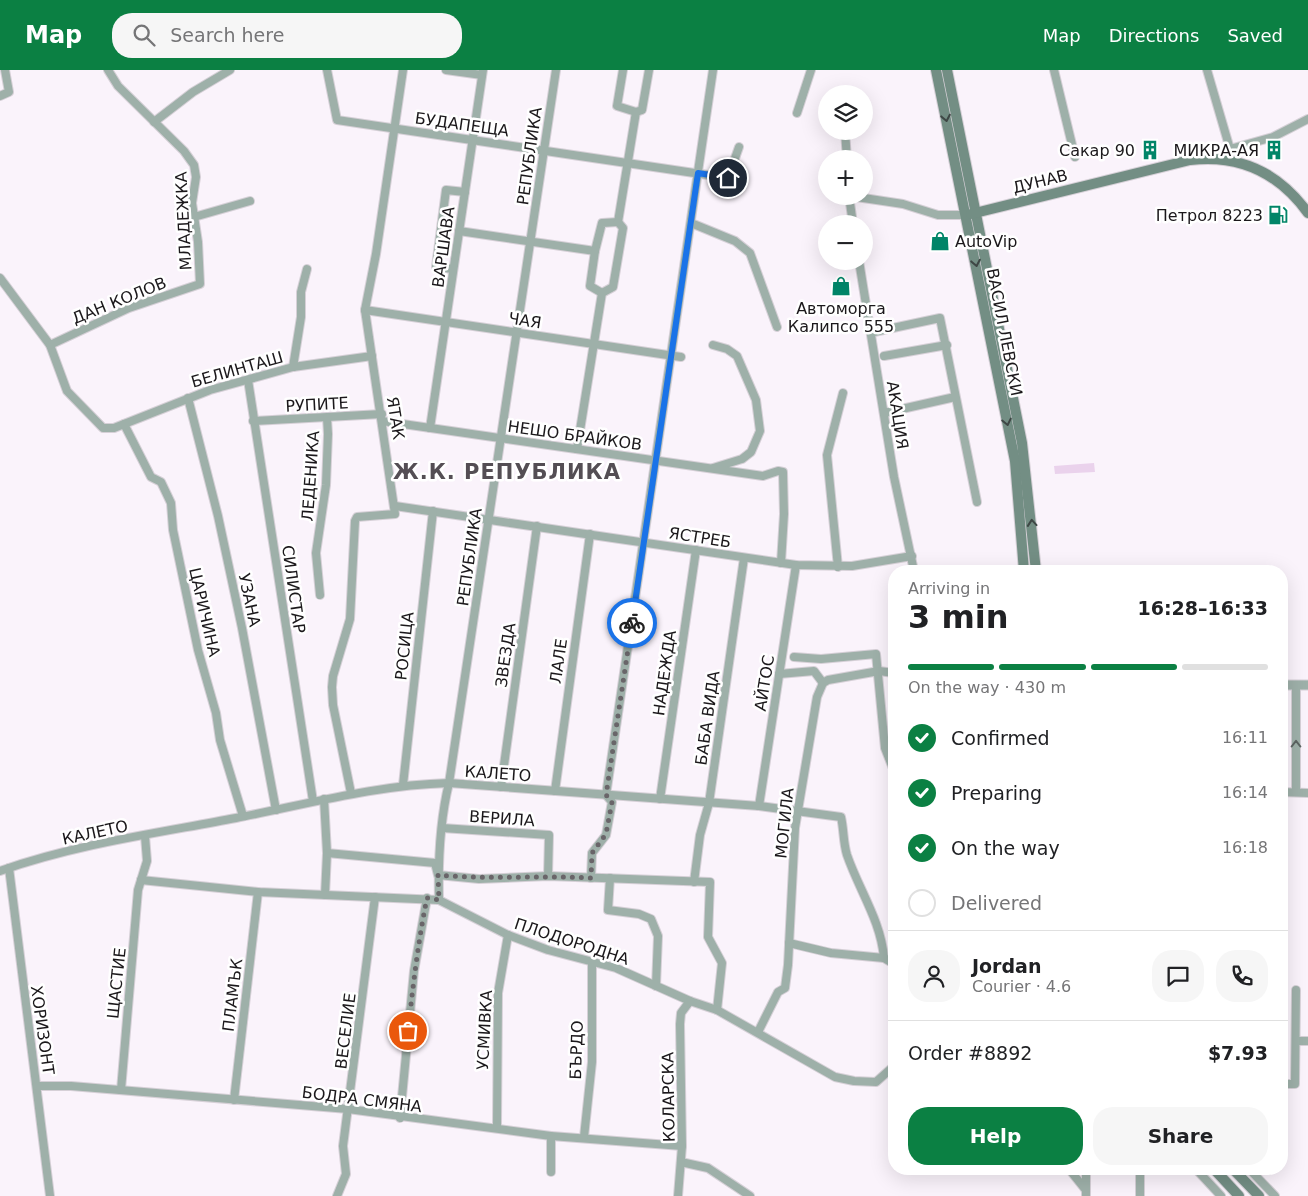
<!DOCTYPE html>
<meta charset="utf-8">
<style>
body{margin:0;font-family:"DejaVu Sans",sans-serif;background:#f6f6f6;color:#202124;height:100vh;display:flex;flex-direction:column;font-size:19px;white-space:nowrap}
*{box-sizing:border-box;margin:0}
p{font-size:16px;color:#757577}
.icon{flex:none;width:28px;height:28px;fill:none;stroke:currentColor;stroke-width:2;stroke-linecap:round;stroke-linejoin:round}
.map{position:relative;flex:1;overflow:hidden}
.side{position:absolute;left:888px;top:495px;width:400px;height:610px;display:flex;flex-direction:column;background:#fff;border-radius:20px;box-shadow:0 5px 20px #0002}
.side>*{flex:none}
.controls{position:absolute;left:818px;top:15px;display:grid;gap:10px}
.controls a{display:grid;place-items:center;width:55px;height:55px;border-radius:50%;background:#fff;box-shadow:0 5px 20px #0002;font-size:25px}
.pin{position:absolute;display:grid;place-items:center;width:42px;height:42px;color:#fff;margin:-21px;border:2px solid #fff;border-radius:50%;box-shadow:0 1px 5px #0007}
.courier{position:absolute;display:grid;place-items:center;width:50px;height:50px;margin:-25px;border:4px solid #1a73e8;border-radius:50%;background:#fff;color:#222;box-shadow:0 1px 6px #0007}
.head em{font-style:normal;font-weight:700}
.head div{display:flex;flex-direction:column-reverse}
.head{display:flex;align-items:center;justify-content:space-between;height:85px;padding:0 20px}
h1{font-size:32px;font-weight:700;line-height:38px}
.bar{display:grid;grid-template-columns:repeat(4,1fr);gap:8px 5px;align-content:center;height:60px;padding:0 20px}
.bar i{height:6px;border-radius:4px;background:#e0e0e0}
.bar .on{background:#0b8043}
.bar p{grid-column:span 4}
.line{display:flex;align-items:center;gap:12px;padding:0 20px;border-top:1px solid #e0e0e0}
.line div{flex:1}
.round{display:grid;place-items:center;flex:none;width:52px;height:52px;border-radius:20px;background:#f6f6f6}
ol{padding:0 20px;list-style:none}
li{display:flex;align-items:center;gap:15px;height:55px}
li p{margin-inline-start:auto}
li .icon{padding:5px;border-radius:50%;background:#0b8043;color:#fff;stroke-width:4}
li:last-child{color:#757577}
li i{width:28px;height:28px;border:2px solid #e0e0e0;border-radius:50%}
.cta{display:flex;gap:10px;margin-top:auto;padding:10px 20px}
.cta a{flex:1;height:58px;border-radius:20px;background:#0b8043;color:#fff;font-size:20px;font-weight:700;line-height:58px;text-align:center}
.cta a+a{background:#f6f6f6;color:#202124}
header{display:flex;align-items:center;gap:30px;box-sizing:border-box;height:70px;padding:0 25px;background:#0b8043;color:#fff}
header strong{font-size:24px}
nav{display:flex;gap:28px;margin-inline-start:auto;font-size:18px}
.search{width:350px;height:45px;background:#f6f6f6;display:flex;align-items:center;gap:12px;box-sizing:border-box;padding:0 18px;border-radius:20px;color:#757577;font-size:19px}
.map>svg:first-child{display:block}
</style>
<header>
<strong>Map</strong>
<div class="search"><svg class="icon" aria-label="search" viewBox="0 0 24 24"><circle cx="10" cy="10" r="6"/><path d="M15 15l6 6"/></svg>Search here</div>
<nav><a>Map</a><a>Directions</a><a>Saved</a></nav>
</header>
<div class="map">
<svg width="1308" height="1126" viewBox="0 0 1308 1126">
<rect width="100%" height="100%" fill="#faf3fb"/>
<polygon fill="#ead2ec" points="1094,393 1095,402 1055,404 1054,396"/>
<g fill="none" stroke-linecap="round" stroke-linejoin="round">
<defs>
<g id="minor">
<polyline points="327,0 337,50 728,108 739,77"/>
<polyline points="446,0 482,5"/>
<polyline points="623,0 617,36 636,42 642,40 649,0"/>
<polyline points="1054,0 1075,87"/>
<polyline points="1207,0 1230,79 1273,67 1308,49"/>
<polyline points="0,26 9,22 5,0"/>
<polyline points="797,43 811,0"/>
<polyline points="154,52 193,22 230,0"/>
<polyline points="845,61 847,89"/>
<polyline points="849,126 853,154"/>
<polyline points="850,126 903,134 938,145 965,145"/>
<polyline points="194,147 250,131"/>
<polyline points="691,153 735,171 750,183 777,257"/>
<polyline points="459,161 595,181"/>
<polyline points="859,191 894,407 914,501"/>
<polyline points="453,199 436,197 446,120 465,122"/>
<polyline points="0,208 50,275 67,321 103,358 114,358 210,320 293,297 372,286"/>
<polyline points="602,223 590,216 595,181 602,153 618,152 636,42"/>
<polyline points="365,240 681,287"/>
<polyline points="870,261 874,262 940,248 977,432"/>
<polyline points="50,275 129,238 200,214 198,172 192,133 196,107 194,95 184,81 118,16 108,0"/>
<polyline points="713,275 727,279 737,286 756,330 760,361 751,382 742,389 713,398"/>
<polyline points="884,286 947,275"/>
<polyline points="293,297 301,247 301,222 307,199"/>
<polyline points="248,310 313,731"/>
<polyline points="188,328 218,446 242,558 276,740"/>
<polyline points="884,343 955,327"/>
<polyline points="253,351 382,344"/>
<polyline points="382,351 763,406 778,401 783,402 784,444 781,493"/>
<polyline points="124,354 151,407 161,412 171,433 173,460 198,580 216,643 220,670 243,746"/>
<polyline points="430,358 483,0"/>
<polyline points="577,379 602,223 613,217 623,158 618,152"/>
<polyline points="395,436 796,495 852,496 912,486"/>
<polyline points="838,497 827,385 843,323"/>
<polyline points="320,525 316,483 326,415 328,364 327,348"/>
<polyline points="794,587 821,589 876,584 885,678 894,701"/>
<polyline points="779,604 814,601 823,613"/>
<polyline points="403,715 433,441"/>
<polyline points="501,717 537,456"/>
<polyline points="555,721 590,464"/>
<polyline points="1281,722 1308,723"/>
<polyline points="1296,722 1296,615"/>
<polyline points="351,723 333,635 332,617 333,606 350,549 355,451 357,447 395,444 365,240 376,184 403,0"/>
<polyline points="324,729 327,783 325,825"/>
<polyline points="660,729 696,480"/>
<polyline points="759,736 796,495"/>
<polyline points="442,758 549,765 548,806"/>
<polyline points="327,783 435,793 438,805 479,809 548,806 710,812 708,867 722,893 717,940"/>
<polyline points="9,798 50,1126"/>
<path d="M0,801C76,774 158,763 236,748C308,734 376,715 449,713L759,736L841,747C844,760 843,772 847,785C859,820 881,851 884,888L894,894"/>
<polyline points="591,808 592,783 606,765 612,732 606,725 713,0"/>
<polyline points="610,808 608,840 639,844 651,849 658,866 656,916"/>
<polyline points="141,810 258,822 439,830 508,865 548,880 616,898 690,931 717,940 835,1007 854,1011 876,1012 894,996"/>
<polyline points="694,812 700,765 709,733 744,488"/>
<path d="M439,830C438,792 440,750 449,713L556,0"/>
<polyline points="789,873 831,883 884,888"/>
<polyline points="758,962 778,922 785,918 788,895 795,758 817,627 823,613 828,610 879,601 894,603"/>
<polyline points="1296,971 1308,971"/>
<polyline points="1281,1014 1295,1014 1296,920"/>
<polyline points="37,1016 71,1016 348,1039 551,1066 682,1076"/>
<polyline points="121,1020 138,820 147,791 145,766"/>
<polyline points="234,1030 258,822"/>
<polyline points="400,1048 414,901 427,828"/>
<polyline points="497,1057 498,923 508,865"/>
<polyline points="584,1067 592,992 592,893"/>
<polyline points="681,1092 708,1098 750,1126"/>
<polyline points="1069,1099 1085,1119"/>
<polyline points="1086,1099 1086,1126"/>
<polyline points="1140,1099 1140,1126"/>
<polyline points="1196,1099 1221,1126"/>
<polyline points="1249,1099 1275,1126"/>
<polyline points="551,1102 551,1066"/>
<polyline points="337,1126 346,1104 343,1076 375,827"/>
<polyline points="678,1126 682,1076 680,954 681,943 690,931"/>
</g>
<polyline id="tertiary" points="1281,615 1308,615"/>
<g id="secondary">
<polyline points="936,0 1015,391 1024,501"/>
<polyline points="947,0 1022,373 1036,501"/>
<path d="M971,144L1190,90C1240,84 1279,103 1308,143"/>
<polyline points="1214,1099 1239,1126"/>
<polyline points="1233,1099 1259,1126"/>
</g>
</defs>
<use href="#minor" stroke="#d6d0d7" stroke-width="10"/>
<use href="#tertiary" stroke="#d6d0d7" stroke-width="11"/>
<use href="#secondary" stroke="#d6d0d7" stroke-width="12"/>
<use href="#minor" stroke="#9eb0a9" stroke-width="8"/>
<use href="#tertiary" stroke="#9eb0a9" stroke-width="9"/>
<use href="#secondary" stroke="#738e84" stroke-width="10"/>
</g>
<defs><path id="oneway-chevron" d="M-2-3.5L2.5 0L-2 3.5" fill="none" stroke-width="1.6" stroke-linecap="round" stroke-linejoin="round" transform="scale(1.25)"/></defs>
<g stroke="#3e4745">
<use href="#oneway-chevron" transform="translate(946 48) rotate(79)"/>
<use href="#oneway-chevron" transform="translate(976 193) rotate(79)"/>
<use href="#oneway-chevron" transform="translate(1007 352) rotate(78)"/>
<use href="#oneway-chevron" transform="translate(1032 453) rotate(-95)"/>
</g>
<use stroke="#5c6462" href="#oneway-chevron" transform="translate(1296 674) rotate(-90)"/>
<g fill="none" stroke-linecap="round" stroke-linejoin="round">
<path stroke="#696569" stroke-width="5" stroke-dasharray="0 9" d="M408,961C413,916 418,872 427,828L439,830L438,805C489,810 540,805 591,808L592,783L606,764L612,732L606,725L632,553"/>
<polyline stroke="#1a73e8" stroke-width="6" points="632,553 698,103 728,108"/>
</g>
<defs>
<symbol id="building-bare" viewBox="-9 -9 18 18"><path d="M-4-6H4V6H1V3H-1V6H-4ZM-2.5-4.3h1.7v1.8h-1.7ZM.8-4.3h1.7v1.8H.8ZM-2.5-1h1.7V.8h-1.7ZM.8-1h1.7V.8H.8Z" fill="#018568" stroke="#fff" stroke-width="2.5" paint-order="stroke"/></symbol>
<symbol id="fuel-bare" viewBox="-9 -9 18 18"><path d="M-5.5-6h7V0h2V4h1.3V-2.5L3-4.5l.8-.8L6-3V5H2.5V1h-1V6h-7ZM-4.2-4.7v3.2H.2V-4.7Z" fill="#018568" stroke="#fff" stroke-width="2.5" paint-order="stroke"/></symbol>
<symbol id="shop-bare" viewBox="-9 -9 18 18"><path d="M-5-2.5h2.3a2.7 3.5 0 0 1 5.4 0H5L5.5 6h-11ZM-1.5-2.5h3a1.5 2.3 0 0 0-3 0Z" fill="#018568" stroke="#fff" stroke-width="2.5" paint-order="stroke"/></symbol>
</defs>
<g fill-rule="evenodd">
<use href="#building-bare" x="1136" y="66" width="28" height="28"/>
<use href="#building-bare" x="1260" y="66" width="28" height="28"/>
<use href="#fuel-bare" x="1264" y="131" width="28" height="28"/>
<use href="#shop-bare" x="926" y="157" width="28" height="28"/>
<use href="#shop-bare" x="827" y="202" width="28" height="28"/>
</g>
<g text-anchor="middle" stroke-width="5" stroke-linejoin="round" paint-order="stroke">
<g font-size="16" fill="#1b181b" stroke="#fff">
<text transform="translate(462 54) rotate(8)" y="6">БУДАПЕЩА</text>
<text transform="translate(529 86) rotate(-82)" y="6">РЕПУБЛИКА</text>
<text transform="translate(1040 111) rotate(-14)" y="6">ДУНАВ</text>
<text transform="translate(183 151) rotate(-93)" y="6">МЛАДЕЖКА</text>
<text transform="translate(443 177) rotate(-82)" y="6">ВАРШАВА</text>
<text transform="translate(119 230) rotate(-22)" y="6">ДАН КОЛОВ</text>
<text transform="translate(525 250) rotate(9)" y="6">ЧАЯ</text>
<text transform="translate(1005 262) rotate(79)" y="6">ВАСИЛ ЛЕВСКИ</text>
<text transform="translate(237 299) rotate(-16)" y="6">БЕЛИНТАШ</text>
<text transform="translate(317 334) rotate(-3)" y="6">РУПИТЕ</text>
<text transform="translate(898 345) rotate(81)" y="6">АКАЦИЯ</text>
<text transform="translate(396 348) rotate(81)" y="6">ЯТАК</text>
<text transform="translate(575 365) rotate(8)" y="6">НЕШО БРАЙКОВ</text>
<text transform="translate(310 406) rotate(-86)" y="6">ЛЕДЕНИКА</text>
<text transform="translate(700 467) rotate(9)" y="6">ЯСТРЕБ</text>
<text transform="translate(469 487) rotate(-82)" y="6">РЕПУБЛИКА</text>
<text transform="translate(294 519) rotate(82)" y="6">СИЛИСТАР</text>
<text transform="translate(250 530) rotate(78)" y="6">УЗАНА</text>
<text transform="translate(205 542) rotate(77)" y="6">ЦАРИЧИНА</text>
<text transform="translate(404 576) rotate(-84)" y="6">РОСИЦА</text>
<text transform="translate(505 585) rotate(-82)" y="6">ЗВЕЗДА</text>
<text transform="translate(558 591) rotate(-82)" y="6">ЛАЛЕ</text>
<text transform="translate(664 603) rotate(-82)" y="6">НАДЕЖДА</text>
<text transform="translate(764 613) rotate(-81)" y="6">АЙТОС</text>
<text transform="translate(707 648) rotate(-82)" y="6">БАБА ВИДА</text>
<text transform="translate(498 703) rotate(4)" y="6">КАЛЕТО</text>
<text transform="translate(502 748) rotate(4)" y="6">ВЕРИЛА</text>
<text transform="translate(784 753) rotate(-84)" y="6">МОГИЛА</text>
<text transform="translate(95 762) rotate(-12)" y="6">КАЛЕТО</text>
<text transform="translate(572 871) rotate(18)" y="6">ПЛОДОРОДНА</text>
<text transform="translate(116 913) rotate(-84)" y="6">ЩАСТИЕ</text>
<text transform="translate(232 925) rotate(-83)" y="6">ПЛАМЪК</text>
<text transform="translate(43 960) rotate(82)" y="6">ХОРИЗОНТ</text>
<text transform="translate(484 960) rotate(-87)" y="6">УСМИВКА</text>
<text transform="translate(345 961) rotate(-83)" y="6">ВЕСЕЛИЕ</text>
<text transform="translate(576 980) rotate(-88)" y="6">БЪРДО</text>
<text transform="translate(668 1027) rotate(-91)" y="6">КОЛАРСКА</text>
<text transform="translate(362 1029) rotate(7)" y="6">БОДРА СМЯНА</text>
</g>
<g font-size="16" fill="#1b181b" stroke="#fff" text-anchor="end">
<text x="1135" y="86">Сакар 90</text>
<text x="1259" y="86">МИКРА-АЯ</text>
<text x="1263" y="151">Петрол 8223</text>
<text x="955" y="177" text-anchor="start">AutoVip</text>
<text x="841" y="244" text-anchor="middle">Автоморга<tspan x="841" dy="18">Калипсо 555</tspan></text>
</g>
<g font-size="21" font-weight="bold" letter-spacing="1" fill="#544e54" stroke="#fff">
<text x="507" y="409">Ж.К. РЕПУБЛИКА</text>
</g>
</g>
</svg>
<div class="controls">
<a><svg class="icon" aria-label="layers" viewBox="0 0 24 24"><path d="M12 4l9 5-9 5-9-5zM3 14l9 5 9-5"/></svg></a>
<a>+</a>
<a>−</a>
</div>
<div class="pin" style="left:408px;top:961px;background:#ea580c"><svg class="icon" aria-label="bag" viewBox="0 0 24 24"><path d="M5 8h14l-1 12H6zM9 8a3 3 0 0 1 6 0"/></svg></div>
<div class="pin" style="left:728px;top:108px;background:#1f2937"><svg class="icon" aria-label="home" viewBox="0 0 24 24"><path d="M3 11l9-7 9 7M6 9v11h12V9"/></svg></div>
<div class="courier" style="left:632px;top:553px"><svg class="icon" aria-label="bike" viewBox="0 0 24 24"><circle cx="6" cy="16" r="4"/><circle cx="18" cy="16" r="4"/><path d="M6 16l4-8h5l3 8M10 8l3 8H6M13 5h3"/></svg></div>
<section class="side">
<div class="head"><div><h1>3 min</h1><p>Arriving in</p></div><em>16:28–16:33</em></div>
<div class="bar"><i class="on"></i><i class="on"></i><i class="on"></i><i></i><p>On the way · 430 m</p></div>
<ol>
<li><svg class="icon" aria-label="check" viewBox="0 0 24 24"><path d="M5 12l5 5 9-10"/></svg>Confirmed<p>16:11</p></li>
<li><svg class="icon" aria-label="check" viewBox="0 0 24 24"><path d="M5 12l5 5 9-10"/></svg>Preparing<p>16:14</p></li>
<li><svg class="icon" aria-label="check" viewBox="0 0 24 24"><path d="M5 12l5 5 9-10"/></svg>On the way<p>16:18</p></li>
<li><i></i>Delivered</li>
</ol>
<div class="line" style="height:90px"><a class="round"><svg class="icon" aria-label="person" viewBox="0 0 24 24"><circle cx="12" cy="8" r="4"/><path d="M4 21q1-7 8-7t8 7"/></svg></a><div><b>Jordan</b><p>Courier · 4.6</p></div><a class="round"><svg class="icon" aria-label="chat" viewBox="0 0 24 24"><path d="M4 5h16v11H9l-5 4z"/></svg></a><a class="round"><svg class="icon" aria-label="phone" viewBox="0 0 24 24"><path d="M5 4h4l2 5-3 2q2 4 5 5l2-3 5 2v4C11 20 4 13 5 4z"/></svg></a></div>
<div class="line" style="height:65px"><div>Order #8892</div><b>$7.93</b></div>
<div class="cta"><a>Help</a><a>Share</a></div>
</section>
</div>
